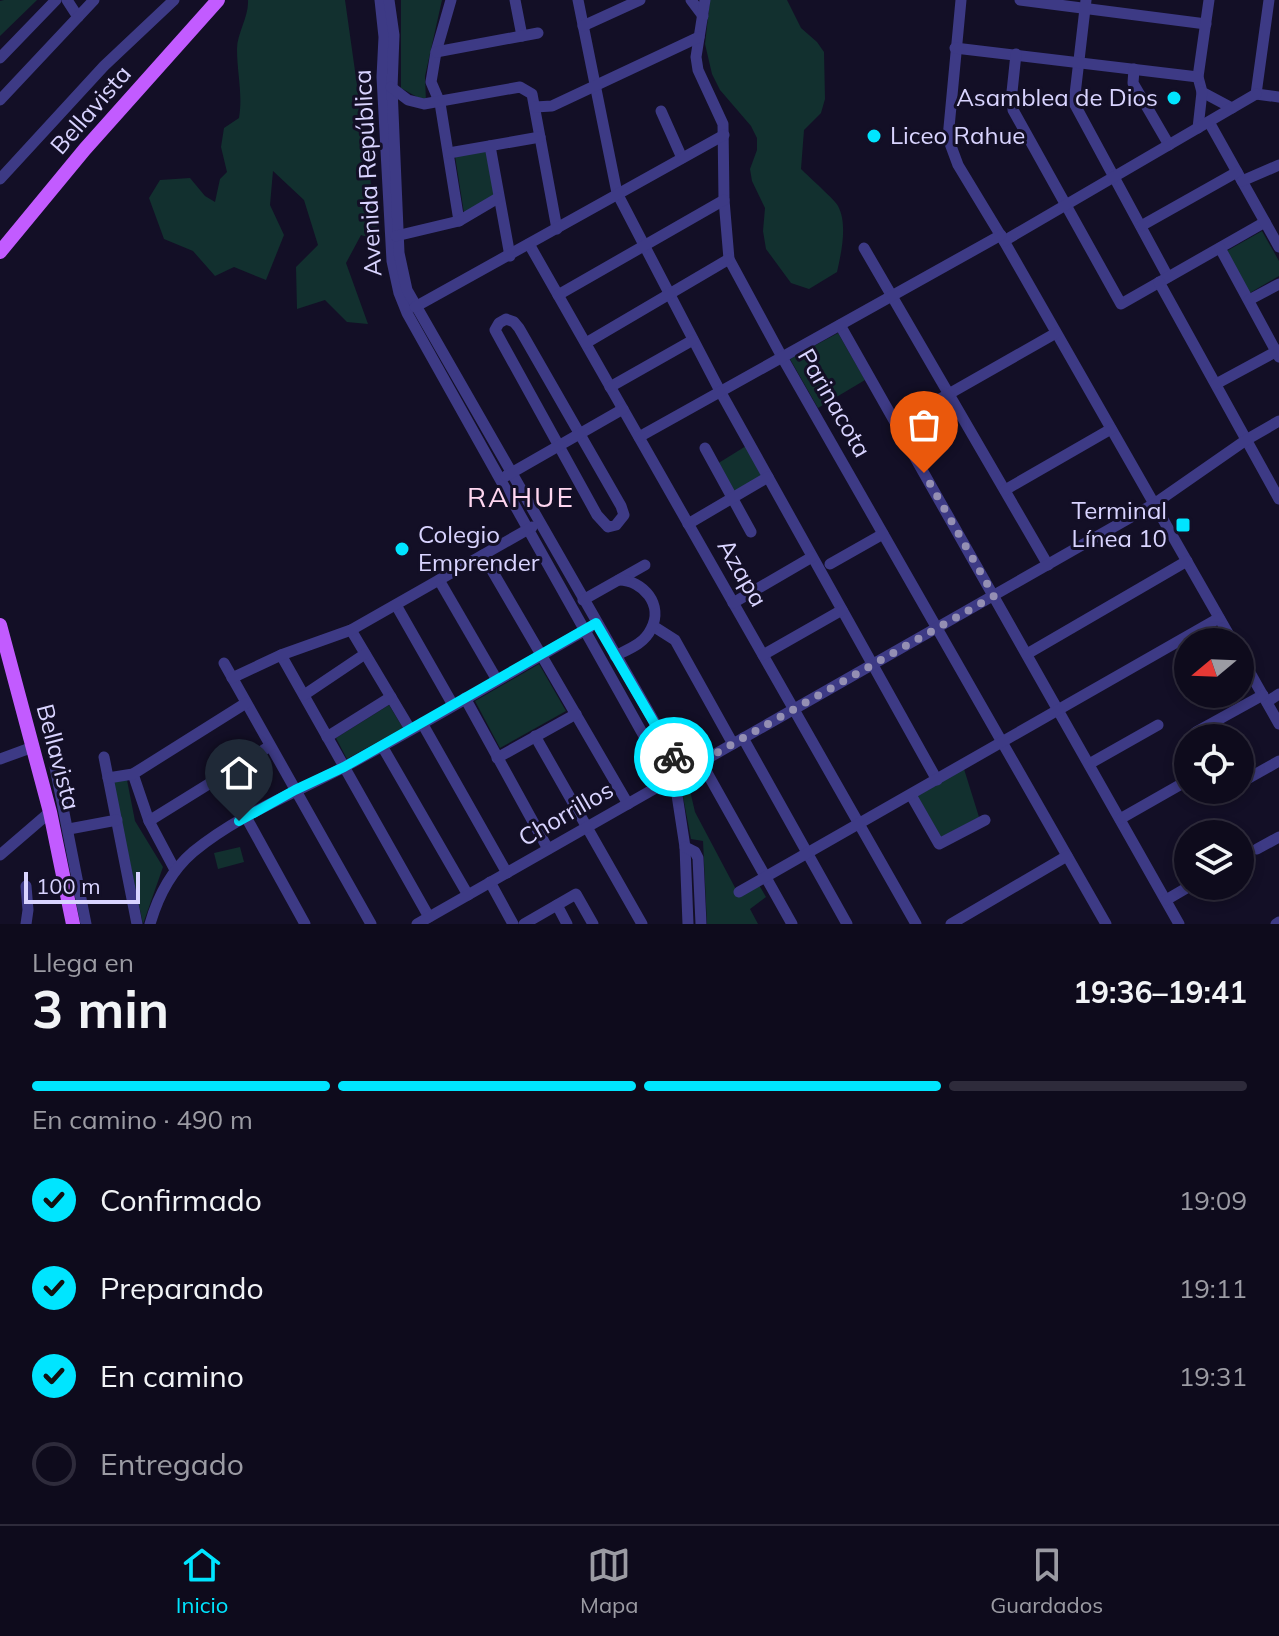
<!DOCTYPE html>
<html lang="es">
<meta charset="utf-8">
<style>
body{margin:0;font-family:Mulish,sans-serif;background:#171425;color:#f1f3f6;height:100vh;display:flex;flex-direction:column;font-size:30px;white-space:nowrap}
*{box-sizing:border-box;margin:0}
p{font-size:26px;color:#9b9ba3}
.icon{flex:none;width:44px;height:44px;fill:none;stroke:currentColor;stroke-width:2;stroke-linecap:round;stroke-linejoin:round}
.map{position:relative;height:924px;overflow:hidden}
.sheet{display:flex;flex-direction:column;background:#0e0b1c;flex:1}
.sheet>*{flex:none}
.needle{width:52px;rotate:251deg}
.tools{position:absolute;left:1174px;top:628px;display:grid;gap:16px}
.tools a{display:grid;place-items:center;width:80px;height:80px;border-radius:50%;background:#0e0b1c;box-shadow:0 4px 12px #0003,0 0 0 2px #2e2b3b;font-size:40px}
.scale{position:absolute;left:24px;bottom:20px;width:116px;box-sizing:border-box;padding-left:8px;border:4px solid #d9d4ff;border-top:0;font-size:22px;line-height:28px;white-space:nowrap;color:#d9d4ff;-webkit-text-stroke:6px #130f26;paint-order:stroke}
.pin{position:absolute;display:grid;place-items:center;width:68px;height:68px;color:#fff;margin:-82px -34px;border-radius:50% 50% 50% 0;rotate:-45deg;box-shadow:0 0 8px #0007}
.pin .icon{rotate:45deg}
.courier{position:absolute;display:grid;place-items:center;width:80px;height:80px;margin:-40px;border:6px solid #00e5ff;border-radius:50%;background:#fff;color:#222;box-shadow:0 2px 10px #0007}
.head em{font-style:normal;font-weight:700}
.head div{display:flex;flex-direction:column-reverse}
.head{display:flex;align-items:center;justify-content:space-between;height:136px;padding:0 32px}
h1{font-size:52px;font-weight:700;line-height:60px}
.bar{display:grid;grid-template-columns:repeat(4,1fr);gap:12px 8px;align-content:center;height:96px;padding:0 32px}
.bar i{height:10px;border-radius:6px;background:#2e2b3b}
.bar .active{background:#00e5ff}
.bar p{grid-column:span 4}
ol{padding:0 32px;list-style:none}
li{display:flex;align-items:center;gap:24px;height:88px}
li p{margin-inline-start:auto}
li .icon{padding:8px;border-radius:50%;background:#00e5ff;color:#111;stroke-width:4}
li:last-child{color:#9b9ba3}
li i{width:44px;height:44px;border:4px solid #2e2b3b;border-radius:50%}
.menu{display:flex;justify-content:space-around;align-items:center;height:112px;border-top:2px solid #2e2b3b;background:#0e0b1c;font-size:22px;color:#9b9ba3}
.menu a{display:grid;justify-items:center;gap:4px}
.menu .active{color:#00e5ff}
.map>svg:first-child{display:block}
</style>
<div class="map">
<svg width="1279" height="924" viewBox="0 0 1279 924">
<rect width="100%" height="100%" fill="#130f26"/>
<g fill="#12302f">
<polygon points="4,0 37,0 0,36 0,1"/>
<path d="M248,0H345L379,241L361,235L346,263L368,324L347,322L325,300L297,309L296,267L318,245L304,200L273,171L270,205L284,235L266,280L234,267L215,276L193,251L164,239L149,198L160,180L190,178L205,196L215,202L220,179L227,172L221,147L224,128L239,118C243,94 237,73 237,49C237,33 249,17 248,0Z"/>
<polygon points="401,0 442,0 425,76 426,102 401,88"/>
<path d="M710,0H787L801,28L817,42L824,52L825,99L821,113L804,130L801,169C808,176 836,201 838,206C848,224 841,254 837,272L809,289L791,283L766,249L763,231L765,208L752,181L750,169L757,150V138L751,126L720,90L712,74L705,44Z"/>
<polygon points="486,151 494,195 464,213 455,156"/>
<polygon points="1262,231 1279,261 1279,276 1248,294 1225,252"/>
<polygon points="838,333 865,380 818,408 790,359"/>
<polygon points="746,446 762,477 733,494 717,464"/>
<polygon points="539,664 566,711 500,748 475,701"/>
<polygon points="389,705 403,728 347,759 336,738"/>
<polygon points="964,769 979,817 940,838 917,796"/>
<polygon points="127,780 135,821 163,867 143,924 113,782"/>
<polygon points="688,782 695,812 740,897 759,885 766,897 750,909 758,924 707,924 703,841 691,839 681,786"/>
<polygon points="240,847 244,862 218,869 214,853"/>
</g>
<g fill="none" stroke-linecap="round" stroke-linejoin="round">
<g stroke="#3d3a85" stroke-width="11">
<polyline points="67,0 78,17"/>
<polyline points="380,0 384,37 382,77 392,261 399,293 407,313 677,795 685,847 688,924"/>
<polyline points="389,0 394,35 392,88 399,253 407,290 683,772"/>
<polyline points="451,0 436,52 431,82 440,103 459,221"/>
<polyline points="515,0 522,36"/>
<polyline points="578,0 617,193 720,391 937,780"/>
<polyline points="691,0 703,16"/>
<polyline points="705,0 696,57 698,70 723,124 724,200 729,259 782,357 1106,924"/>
<polyline points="961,0 948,138 958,165 1004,241 1233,642"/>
<polyline points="1020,0 1206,24"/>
<polyline points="1086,0 1074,103 1168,277"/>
<polyline points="1209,0 1198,77 1202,92 1232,108"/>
<polyline points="583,26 640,0"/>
<polyline points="955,48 1198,77"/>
<polyline points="436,52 538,33"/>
<polyline points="1016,54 1012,92 1013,110 1121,304 1265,222"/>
<polyline points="0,58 56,0"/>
<polyline points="1134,69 1133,83 1169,145"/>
<polyline points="391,87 408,100 424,104 520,87 532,94 557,229"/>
<polyline points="1256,94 1269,0"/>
<polyline points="1256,94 1279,97"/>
<polyline points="0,100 94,0"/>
<polyline points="535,107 552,106 699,37"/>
<polyline points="661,111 682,158"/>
<polyline points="1209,122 1279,247"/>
<polyline points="1198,128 1202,92"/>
<polyline points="490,146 510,256"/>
<polyline points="449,153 540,137"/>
<polyline points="0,179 104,66 174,0"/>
<polyline points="1242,181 1279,165"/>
<polyline points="1141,226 1237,172"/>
<polyline points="396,236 459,221 498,198"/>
<polyline points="1004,241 1256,94"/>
<polyline points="529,244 916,924"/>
<polyline points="864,248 1048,565"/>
<polyline points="1220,248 1279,357"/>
<polyline points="1159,282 1279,499"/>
<polyline points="558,295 724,200"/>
<polyline points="1249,300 1279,284"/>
<polyline points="415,307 724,135"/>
<polygon points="506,319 514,322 519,328 621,506 624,515 616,525 608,527 597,515 501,341 495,330 499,323"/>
<polyline points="840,325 1179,924"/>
<polyline points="586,343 729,259"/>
<polyline points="1216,384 1279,350"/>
<polyline points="610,387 693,340"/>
<polyline points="896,424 1056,333"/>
<polyline points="639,437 1001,235"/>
<polyline points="705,448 751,532"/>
<polyline points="506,476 623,409"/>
<polyline points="1005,490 1111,429"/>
<polyline points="688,524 768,477"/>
<polyline points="483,555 628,804"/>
<polyline points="830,564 883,534"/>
<polyline points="439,580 497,680"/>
<polyline points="583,600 645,565"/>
<polyline points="733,603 812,557"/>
<polyline points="396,605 453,705"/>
<polyline points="653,626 675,640 733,744"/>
<polyline points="351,630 410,729"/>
<polyline points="1027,654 1187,561"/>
<polyline points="281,655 429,917"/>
<polyline points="763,655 842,610"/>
<polyline points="1240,655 1279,724"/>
<path d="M615,656C629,649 644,644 651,629C664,605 643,580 619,580"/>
<polyline points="224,663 371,924"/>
<polyline points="232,678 281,655 351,630 532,527"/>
<polyline points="304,695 365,654"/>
<polyline points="465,698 548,849"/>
<polyline points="1267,702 1279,694"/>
<polyline points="422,723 507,873"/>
<polyline points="1196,732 1263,695"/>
<polyline points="535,736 642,924"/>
<polyline points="327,737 391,697"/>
<polyline points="743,738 847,924"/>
<polyline points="382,746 468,895"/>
<polyline points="104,757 137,924"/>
<polyline points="497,758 576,714"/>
<polyline points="0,759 33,747"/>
<polyline points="701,762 792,924"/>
<polyline points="1089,764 1158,725"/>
<polyline points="55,767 86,924"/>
<polyline points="133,774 149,821 175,870"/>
<polyline points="108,778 133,774 246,703"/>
<polyline points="1240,783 1279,761"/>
<polyline points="911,795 939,844 985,820"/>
<polyline points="246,817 305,924"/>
<polyline points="1120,819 1185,782"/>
<polyline points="149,821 270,746"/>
<polyline points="69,829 117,820"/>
<polyline points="685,847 695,852 698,858 701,924"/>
<polyline points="1257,849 1279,837"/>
<polyline points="0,855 50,812"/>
<polyline points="490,882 513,924"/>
<polyline points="739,892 1219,618"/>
<polyline points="1166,900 1190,886"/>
<polyline points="557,905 567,924"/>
<polyline points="26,924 28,910 26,886"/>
<path d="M150,924C158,896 171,871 193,852C239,814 294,794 346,766C428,722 508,674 589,628"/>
<polyline points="417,924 1154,504 1246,440 1279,421"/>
<polyline points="524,924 576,894 593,924"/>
<polyline points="951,924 1067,856"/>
<polyline points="1276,924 1279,922"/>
</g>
<g stroke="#c25bff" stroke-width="14">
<polyline points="0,252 85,149 218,0"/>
<polyline points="0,625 50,812 73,924"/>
</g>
</g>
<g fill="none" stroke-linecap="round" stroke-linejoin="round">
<polyline stroke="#948fb3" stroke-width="8" stroke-dasharray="0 14.4" points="674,757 683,772 994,596 924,473"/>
<polyline stroke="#00e5ff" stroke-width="10" points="239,821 295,790 344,767 596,623 674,757"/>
</g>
<g fill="#00e5ff" stroke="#130f26" stroke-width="3">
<circle cx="1174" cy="98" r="8"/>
<circle cx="874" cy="136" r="8"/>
<rect x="1175" y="517" width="16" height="16" rx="4"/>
<circle cx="402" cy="549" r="8"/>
</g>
<g text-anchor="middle" stroke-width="6" stroke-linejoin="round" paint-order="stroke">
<g font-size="24" fill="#d9d4ff" stroke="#130f26" text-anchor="end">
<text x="1158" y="106">Asamblea de Dios</text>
<text x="890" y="144" text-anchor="start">Liceo Rahue</text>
<text x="1167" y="519">Terminal<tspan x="1167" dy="28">Línea 10</tspan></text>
<text x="418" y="543" text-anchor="start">Colegio<tspan x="418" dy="28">Emprender</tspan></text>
</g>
<g font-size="24" fill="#d9d4ff" stroke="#130f26">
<text transform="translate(91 110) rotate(-49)" y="8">Bellavista</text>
<text transform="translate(368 173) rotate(-93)" y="8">Avenida República</text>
<text transform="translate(834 403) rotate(60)" y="8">Parinacota</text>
<text transform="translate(742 573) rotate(60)" y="8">Azapa</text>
<text transform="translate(58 757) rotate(75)" y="8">Bellavista</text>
<text transform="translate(566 814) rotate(-30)" y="8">Chorrillos</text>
</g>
<g font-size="28" letter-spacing="2" fill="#ffd6f0" stroke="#130f26">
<text x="521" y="507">RAHUE</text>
</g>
</g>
</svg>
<div class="tools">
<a><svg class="needle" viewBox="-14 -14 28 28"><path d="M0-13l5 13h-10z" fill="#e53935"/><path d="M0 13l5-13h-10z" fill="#9b9ba3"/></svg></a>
<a><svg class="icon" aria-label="locate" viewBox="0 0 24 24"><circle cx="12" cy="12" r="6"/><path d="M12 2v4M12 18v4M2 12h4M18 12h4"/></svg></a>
<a><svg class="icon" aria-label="layers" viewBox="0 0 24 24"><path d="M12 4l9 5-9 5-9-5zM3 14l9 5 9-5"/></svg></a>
</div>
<div class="scale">100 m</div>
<div class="pin" style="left:924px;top:473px;background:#ea580c"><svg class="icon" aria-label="bag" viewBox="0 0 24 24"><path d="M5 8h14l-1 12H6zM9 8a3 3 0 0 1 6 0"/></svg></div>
<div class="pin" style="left:239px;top:821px;background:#1f2937"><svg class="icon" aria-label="home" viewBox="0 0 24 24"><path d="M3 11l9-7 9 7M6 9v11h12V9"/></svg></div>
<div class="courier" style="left:674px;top:757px"><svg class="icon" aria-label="bike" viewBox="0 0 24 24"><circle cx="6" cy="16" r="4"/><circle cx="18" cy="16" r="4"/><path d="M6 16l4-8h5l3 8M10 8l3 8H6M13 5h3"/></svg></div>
</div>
<section class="sheet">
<div class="head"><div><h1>3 min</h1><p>Llega en</p></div><em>19:36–19:41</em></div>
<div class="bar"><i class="active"></i><i class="active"></i><i class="active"></i><i></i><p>En camino · 490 m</p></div>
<ol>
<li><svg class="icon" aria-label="check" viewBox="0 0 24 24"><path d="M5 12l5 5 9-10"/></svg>Confirmado<p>19:09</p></li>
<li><svg class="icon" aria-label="check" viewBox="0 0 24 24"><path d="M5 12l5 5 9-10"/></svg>Preparando<p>19:11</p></li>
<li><svg class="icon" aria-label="check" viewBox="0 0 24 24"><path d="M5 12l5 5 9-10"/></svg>En camino<p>19:31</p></li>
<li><i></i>Entregado</li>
</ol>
</section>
<nav class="menu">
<a class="active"><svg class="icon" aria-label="home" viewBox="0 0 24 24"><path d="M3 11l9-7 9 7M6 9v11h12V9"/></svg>Inicio</a>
<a><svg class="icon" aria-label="map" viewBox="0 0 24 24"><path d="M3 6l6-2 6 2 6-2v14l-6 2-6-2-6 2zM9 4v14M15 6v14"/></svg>Mapa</a>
<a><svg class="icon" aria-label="saved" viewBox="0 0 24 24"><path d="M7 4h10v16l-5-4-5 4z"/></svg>Guardados</a>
</nav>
